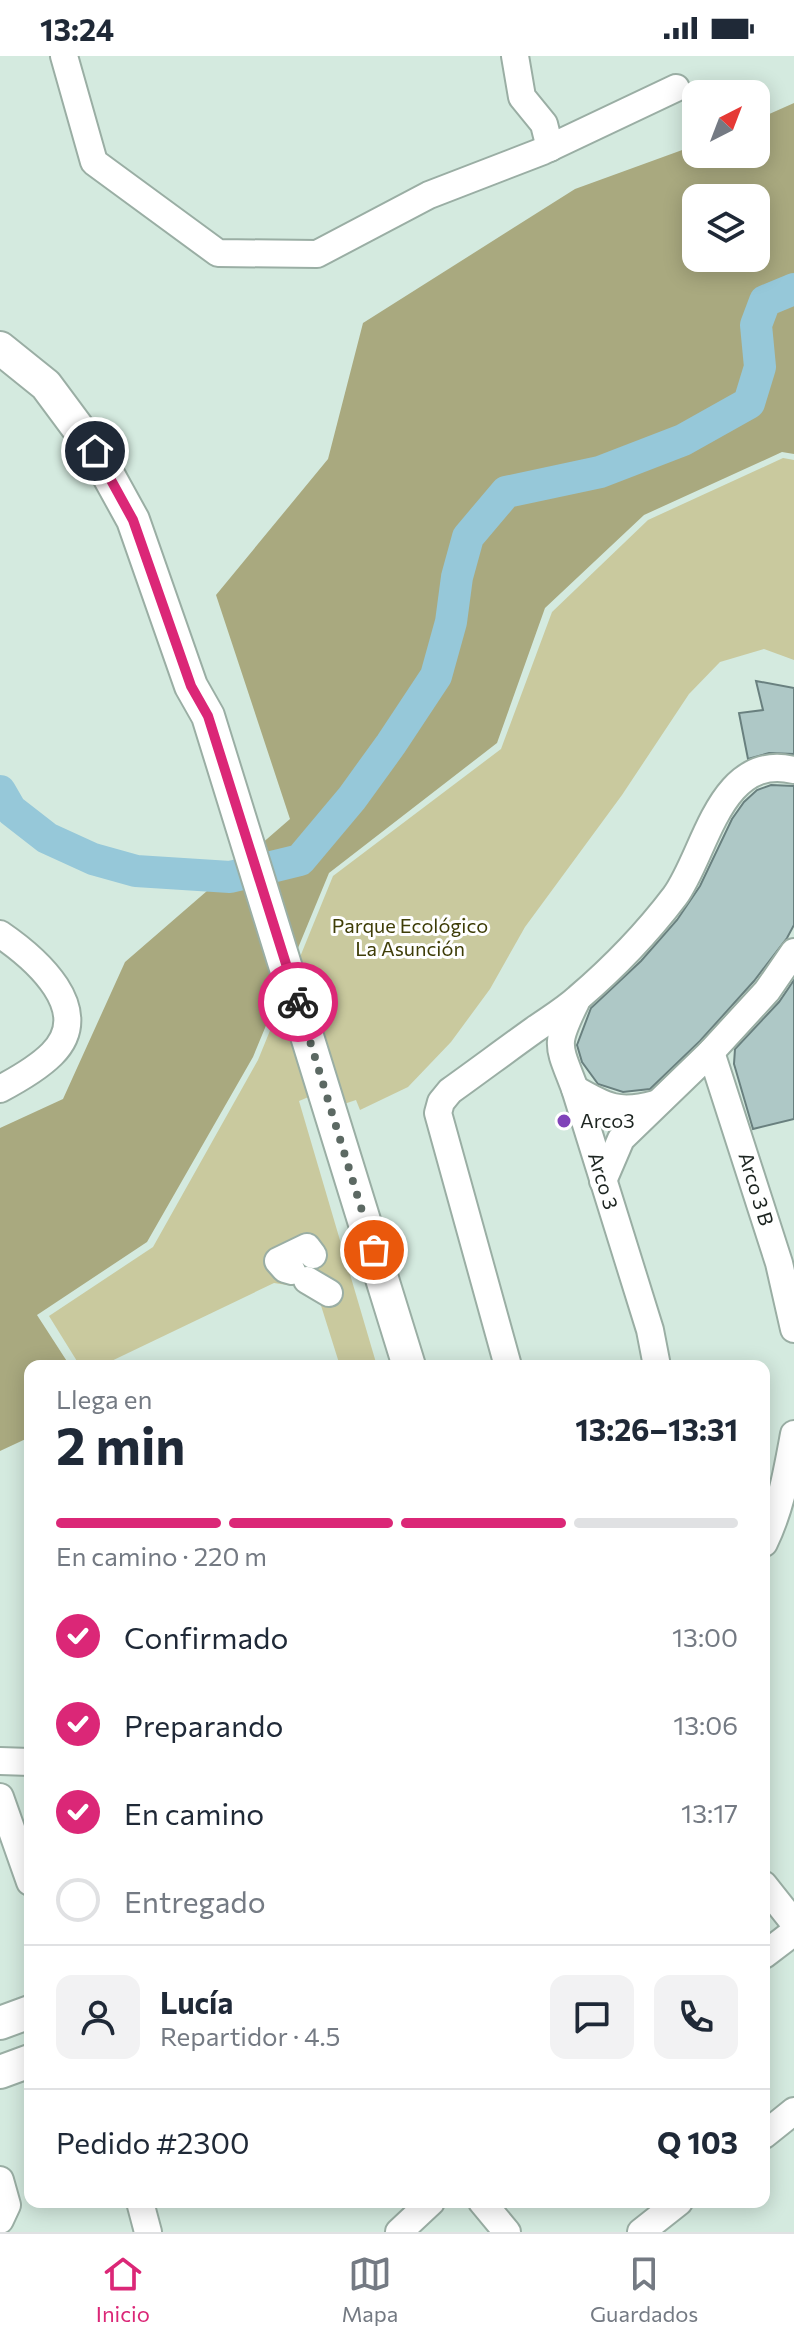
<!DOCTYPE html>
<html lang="es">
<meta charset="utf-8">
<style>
body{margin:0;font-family:Commissioner,sans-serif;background:#f2f2f3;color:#1f2937;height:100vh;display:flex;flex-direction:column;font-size:30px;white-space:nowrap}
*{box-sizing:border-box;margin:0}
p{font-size:26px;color:#747a83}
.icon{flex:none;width:44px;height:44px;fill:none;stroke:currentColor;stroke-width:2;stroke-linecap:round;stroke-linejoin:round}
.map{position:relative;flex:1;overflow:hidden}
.sheet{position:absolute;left:24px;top:1304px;width:746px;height:848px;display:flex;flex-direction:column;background:#fff;border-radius:16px;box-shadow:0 4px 20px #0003}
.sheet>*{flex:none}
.needle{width:52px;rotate:42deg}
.fabs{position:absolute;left:682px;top:24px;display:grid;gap:16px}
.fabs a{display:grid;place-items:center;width:88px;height:88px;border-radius:16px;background:#fff;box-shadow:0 4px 20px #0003;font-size:40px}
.pin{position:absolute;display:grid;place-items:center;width:68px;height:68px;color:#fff;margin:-34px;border:4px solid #fff;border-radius:50%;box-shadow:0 2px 8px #0007}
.courier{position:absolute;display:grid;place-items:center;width:80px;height:80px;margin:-40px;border:6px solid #db2777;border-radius:50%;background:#fff;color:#222;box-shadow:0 2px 10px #0007}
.headline em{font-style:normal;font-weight:700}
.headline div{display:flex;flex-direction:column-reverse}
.headline{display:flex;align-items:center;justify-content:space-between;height:136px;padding:0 32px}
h1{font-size:52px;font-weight:700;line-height:60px}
.bar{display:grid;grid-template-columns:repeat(4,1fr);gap:12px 8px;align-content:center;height:96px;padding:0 32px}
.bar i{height:10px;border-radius:6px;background:#e0e1e3}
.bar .selected{background:#db2777}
.bar p{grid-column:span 4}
.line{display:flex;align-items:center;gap:20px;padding:0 32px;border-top:2px solid #e0e1e3}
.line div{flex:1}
.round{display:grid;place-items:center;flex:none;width:84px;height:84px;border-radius:16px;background:#f2f2f3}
ol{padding:0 32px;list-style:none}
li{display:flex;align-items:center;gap:24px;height:88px}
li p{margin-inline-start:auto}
li .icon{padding:8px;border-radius:50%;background:#db2777;color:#fff;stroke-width:4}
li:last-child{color:#747a83}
li i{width:44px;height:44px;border:4px solid #e0e1e3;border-radius:50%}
.status{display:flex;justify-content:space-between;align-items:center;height:56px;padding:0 40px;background:#fff;direction:ltr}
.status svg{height:22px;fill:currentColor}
.tabs{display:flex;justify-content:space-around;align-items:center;height:112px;border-top:2px solid #e0e1e3;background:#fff;font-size:22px;color:#747a83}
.tabs a{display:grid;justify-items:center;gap:4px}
.tabs .selected{color:#db2777}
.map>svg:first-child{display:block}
</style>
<div class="status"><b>13:24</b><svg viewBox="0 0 49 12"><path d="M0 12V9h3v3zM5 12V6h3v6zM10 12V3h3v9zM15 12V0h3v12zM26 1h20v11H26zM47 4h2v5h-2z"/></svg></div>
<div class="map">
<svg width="794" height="2176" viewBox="0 0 794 2176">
<rect width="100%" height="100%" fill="#d4eadf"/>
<polygon fill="#c9c99e" points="783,402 794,404 794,604 764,593 720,606 689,638 622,739 525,871 490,933 451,986 408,1031 360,1054 356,1044 338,1050 330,1032 299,1045 377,1310 340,1310 318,1240 307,1232 274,1227 101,1310 80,1310 49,1260 153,1191 258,1004 333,820 501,693 552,556 648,464"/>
<path fill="#a9a97f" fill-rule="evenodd" d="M794,47V398L782,396L644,459L545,552L497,687L329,817L253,1001L147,1186L37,1259L70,1310H30V1381L0,1395V1072L63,1043L125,906L290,763L216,539L328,403L363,267L575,133L696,89V98H756V64ZM696,142H756V202H696Z"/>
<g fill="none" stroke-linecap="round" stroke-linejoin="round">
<polyline stroke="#96c8d9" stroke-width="32" points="0,735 11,754 47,782 93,803 136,815 230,821 300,804 352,742 391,688 436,620 451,566 457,521 468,481 506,436 600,416 683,384 749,347 760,311 756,269 765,245 794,233"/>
</g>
<g fill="#aec8c6" stroke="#69807f" stroke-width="2">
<polygon points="756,625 794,632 794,698 769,697 748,703 739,657 763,654"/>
<polygon points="771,729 794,730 794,869 787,882 754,925 700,985 650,1033 623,1036 598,1028 582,1006 577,989 591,952 641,905 677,864 700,830 732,763 744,746 757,734"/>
<polygon points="794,924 794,1063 753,1073 734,1008 735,993 779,946"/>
</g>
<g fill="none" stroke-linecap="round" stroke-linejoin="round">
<defs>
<g id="minor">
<polyline points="64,0 94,106 218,197 317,198 429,139 543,95 676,32"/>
<polyline points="515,0 522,41 544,68 550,92"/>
<path d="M0,878C35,902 96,954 52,998C39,1011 17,1024 0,1033"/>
<path d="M576,946C554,990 558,988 575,1033L650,1274L657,1310"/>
<polyline points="711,996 779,1207 794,1273"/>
<path d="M575,1033C606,1051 619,1058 655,1048"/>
<polyline points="603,1125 621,1083 711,996 767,935 794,896"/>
<polyline points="292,1215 285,1213 278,1205 307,1191 313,1199"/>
<polyline points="307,1224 329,1237"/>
<path d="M508,1310L438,1057L441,1046L450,1035C478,1015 506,994 534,974C548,964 565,954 578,942C613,912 647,877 675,840C706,798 719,696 794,714"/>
<path d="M764,1487C781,1452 787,1416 794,1378"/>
<polyline points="0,1705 30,1706"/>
<polyline points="0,1741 30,1826"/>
<polyline points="764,1829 794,1867"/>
<polyline points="764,1899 794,1876"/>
<polyline points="764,2079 794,2055"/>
<polyline points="0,2124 7,2149 0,2164"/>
<polyline points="140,2146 148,2176"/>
<polyline points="482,2146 507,2176"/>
<polyline points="399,2176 431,2146"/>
<polyline points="641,2176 679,2146"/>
</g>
<g id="major">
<polyline points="0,292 46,329 95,395 133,464 191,630 208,660 409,1310"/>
<polyline points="0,1967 30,1956"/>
<polyline points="0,2016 30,2005"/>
</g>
</defs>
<use href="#minor" stroke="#9aaea4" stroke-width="30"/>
<use href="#major" stroke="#9aaea4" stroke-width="36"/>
<use href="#minor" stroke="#fff" stroke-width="26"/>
<use href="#major" stroke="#fff" stroke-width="32"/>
</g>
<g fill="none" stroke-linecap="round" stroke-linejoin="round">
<polyline stroke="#5c6963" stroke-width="8" stroke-dasharray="0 14.4" points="298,946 374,1194"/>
<polyline stroke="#db2777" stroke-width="10" points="95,395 133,464 191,630 208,660 298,946"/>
</g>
<circle fill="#8043b9" stroke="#fff" stroke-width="3" cx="564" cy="1065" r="8"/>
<g text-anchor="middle" stroke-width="6" stroke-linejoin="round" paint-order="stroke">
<g font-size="20" fill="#3e3d07" stroke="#fff">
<text x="410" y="877">Parque Ecológico<tspan x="410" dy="23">La Asunción</tspan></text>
</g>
<g font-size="20" fill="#1c2420" stroke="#fff" text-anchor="start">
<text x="580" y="1072">Arco3</text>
</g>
<g font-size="20" fill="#1c2420" stroke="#fff">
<text transform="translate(603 1125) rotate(73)" y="7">Arco 3</text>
<text transform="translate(756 1133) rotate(73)" y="7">Arco 3 B</text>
</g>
</g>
</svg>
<div class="fabs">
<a><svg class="needle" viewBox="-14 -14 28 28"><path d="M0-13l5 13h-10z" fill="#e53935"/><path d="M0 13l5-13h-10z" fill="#747a83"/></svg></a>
<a><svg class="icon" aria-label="layers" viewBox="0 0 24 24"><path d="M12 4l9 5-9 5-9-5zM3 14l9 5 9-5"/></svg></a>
</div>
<div class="pin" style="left:374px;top:1194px;background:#ea580c"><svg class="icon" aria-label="bag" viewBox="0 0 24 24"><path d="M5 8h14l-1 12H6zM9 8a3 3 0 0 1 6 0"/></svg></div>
<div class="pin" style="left:95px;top:395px;background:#1f2937"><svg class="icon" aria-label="home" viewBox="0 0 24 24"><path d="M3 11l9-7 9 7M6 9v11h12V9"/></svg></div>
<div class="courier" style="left:298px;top:946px"><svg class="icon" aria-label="bike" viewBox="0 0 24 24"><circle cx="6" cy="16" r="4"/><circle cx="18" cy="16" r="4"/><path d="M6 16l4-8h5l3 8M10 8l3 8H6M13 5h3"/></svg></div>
<section class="sheet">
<div class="headline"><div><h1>2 min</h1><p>Llega en</p></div><em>13:26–13:31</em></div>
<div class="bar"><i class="selected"></i><i class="selected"></i><i class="selected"></i><i></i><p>En camino · 220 m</p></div>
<ol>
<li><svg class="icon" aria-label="check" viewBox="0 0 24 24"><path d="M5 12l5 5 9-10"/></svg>Confirmado<p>13:00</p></li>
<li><svg class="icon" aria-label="check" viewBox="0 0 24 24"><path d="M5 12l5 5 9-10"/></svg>Preparando<p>13:06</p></li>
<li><svg class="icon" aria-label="check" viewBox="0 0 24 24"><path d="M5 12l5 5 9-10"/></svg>En camino<p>13:17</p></li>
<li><i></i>Entregado</li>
</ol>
<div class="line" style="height:144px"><a class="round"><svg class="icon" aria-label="person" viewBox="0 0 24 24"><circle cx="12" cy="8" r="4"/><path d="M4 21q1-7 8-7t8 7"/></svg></a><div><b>Lucía</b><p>Repartidor · 4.5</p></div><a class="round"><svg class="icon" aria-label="chat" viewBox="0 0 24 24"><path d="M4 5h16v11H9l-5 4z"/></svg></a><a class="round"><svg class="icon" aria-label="phone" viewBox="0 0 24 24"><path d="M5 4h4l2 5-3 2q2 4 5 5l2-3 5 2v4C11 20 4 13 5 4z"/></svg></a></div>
<div class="line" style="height:104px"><div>Pedido #2300</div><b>Q 103</b></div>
</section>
</div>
<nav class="tabs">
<a class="selected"><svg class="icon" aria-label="home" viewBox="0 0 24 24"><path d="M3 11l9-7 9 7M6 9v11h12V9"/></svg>Inicio</a>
<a><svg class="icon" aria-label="map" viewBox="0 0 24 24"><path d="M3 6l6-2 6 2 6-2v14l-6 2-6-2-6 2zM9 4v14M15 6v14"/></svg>Mapa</a>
<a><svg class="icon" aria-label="saved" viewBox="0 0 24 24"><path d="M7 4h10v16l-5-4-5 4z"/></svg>Guardados</a>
</nav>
